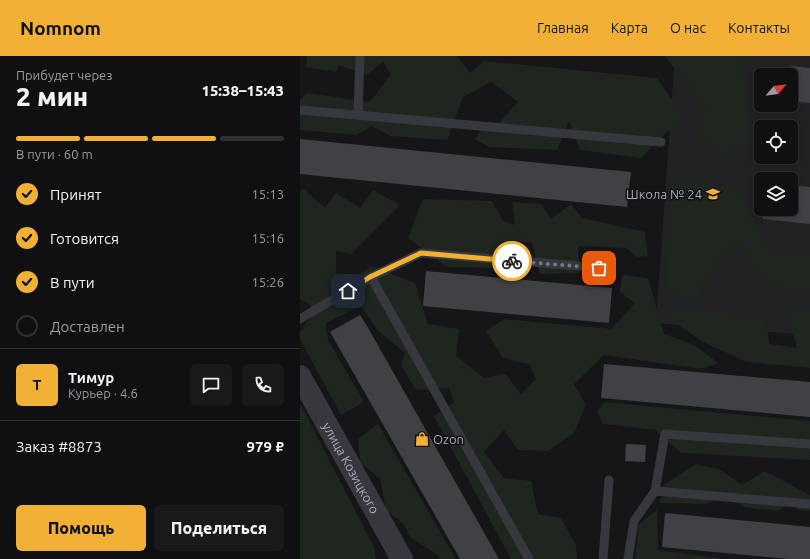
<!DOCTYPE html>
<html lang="ru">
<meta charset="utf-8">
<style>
body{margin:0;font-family:Ubuntu,sans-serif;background:#19191b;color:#f1f3f6;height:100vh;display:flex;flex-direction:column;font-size:15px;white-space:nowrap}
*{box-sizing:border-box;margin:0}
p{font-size:13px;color:#9c9d9f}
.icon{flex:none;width:22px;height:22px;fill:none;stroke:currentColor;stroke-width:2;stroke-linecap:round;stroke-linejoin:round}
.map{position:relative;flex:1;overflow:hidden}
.side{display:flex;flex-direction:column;background:#101012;width:300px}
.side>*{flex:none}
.needle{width:26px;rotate:61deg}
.buttons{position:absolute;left:454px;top:12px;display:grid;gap:8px}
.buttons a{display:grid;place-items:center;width:44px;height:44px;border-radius:6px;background:#101012;box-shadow:0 2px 6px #0003,0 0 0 1px #303032;font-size:20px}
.pin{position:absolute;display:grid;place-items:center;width:34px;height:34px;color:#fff;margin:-17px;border-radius:8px;box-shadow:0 2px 6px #0006}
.courier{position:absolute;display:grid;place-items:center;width:40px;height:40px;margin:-20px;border:3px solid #f2b134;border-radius:50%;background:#fff;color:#222;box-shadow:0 1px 5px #0007}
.head em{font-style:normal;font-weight:800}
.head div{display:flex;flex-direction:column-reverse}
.head{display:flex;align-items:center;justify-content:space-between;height:68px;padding:0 16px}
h1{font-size:26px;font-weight:800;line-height:30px}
.bar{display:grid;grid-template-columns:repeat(4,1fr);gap:6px 4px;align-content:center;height:48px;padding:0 16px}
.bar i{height:5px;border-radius:3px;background:#303032}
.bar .active{background:#f2b134}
.bar p{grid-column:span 4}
.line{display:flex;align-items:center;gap:10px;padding:0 16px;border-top:1px solid #303032}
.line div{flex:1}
.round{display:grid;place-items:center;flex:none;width:42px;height:42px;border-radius:6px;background:#19191b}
ol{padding:0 16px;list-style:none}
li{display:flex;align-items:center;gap:12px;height:44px}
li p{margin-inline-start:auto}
li .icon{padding:4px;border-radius:50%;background:#f2b134;color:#111;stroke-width:4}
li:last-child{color:#9c9d9f}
li i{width:22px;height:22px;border:2px solid #303032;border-radius:50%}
.button{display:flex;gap:8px;margin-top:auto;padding:8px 16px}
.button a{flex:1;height:46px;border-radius:6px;background:#f2b134;color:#111;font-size:16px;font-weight:800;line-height:46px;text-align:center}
.button a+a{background:#19191b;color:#f1f3f6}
header{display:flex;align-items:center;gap:24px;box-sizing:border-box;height:56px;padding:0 20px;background:#f2b134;color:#111}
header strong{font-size:19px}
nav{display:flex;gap:22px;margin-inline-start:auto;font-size:14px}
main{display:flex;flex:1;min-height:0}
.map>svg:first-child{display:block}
</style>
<header>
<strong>Nomnom</strong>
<nav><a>Главная</a><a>Карта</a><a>О нас</a><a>Контакты</a></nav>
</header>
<main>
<section class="side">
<div class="head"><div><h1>2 мин</h1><p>Прибудет через</p></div><em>15:38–15:43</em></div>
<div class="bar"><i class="active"></i><i class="active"></i><i class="active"></i><i></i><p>В пути · 60 m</p></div>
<ol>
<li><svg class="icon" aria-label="check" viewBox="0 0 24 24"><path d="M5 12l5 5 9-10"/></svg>Принят<p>15:13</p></li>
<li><svg class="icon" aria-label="check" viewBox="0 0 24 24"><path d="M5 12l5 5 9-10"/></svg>Готовится<p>15:16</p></li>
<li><svg class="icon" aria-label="check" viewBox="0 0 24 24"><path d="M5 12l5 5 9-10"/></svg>В пути<p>15:26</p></li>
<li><i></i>Доставлен</li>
</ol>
<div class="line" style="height:72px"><b class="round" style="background:#f2b134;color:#111">Т</b><div><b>Тимур</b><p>Курьер · 4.6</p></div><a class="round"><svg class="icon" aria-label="chat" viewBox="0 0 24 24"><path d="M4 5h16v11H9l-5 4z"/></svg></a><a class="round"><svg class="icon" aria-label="phone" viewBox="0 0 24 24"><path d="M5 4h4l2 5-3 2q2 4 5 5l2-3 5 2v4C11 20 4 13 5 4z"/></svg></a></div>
<div class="line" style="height:52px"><div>Заказ #8873</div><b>979 ₽</b></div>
<div class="button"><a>Помощь</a><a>Поделиться</a></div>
</section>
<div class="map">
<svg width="510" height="503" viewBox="0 0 510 503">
<rect width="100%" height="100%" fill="#161618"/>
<path fill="#222225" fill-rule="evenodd" d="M375,0H510V279L356,267ZM461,19H491V49H461ZM461,71H491V101H461ZM461,123H491V153H461Z"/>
<g fill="#1e261f">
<polygon points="7,0 157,0 170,17 184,5 357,22 383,60 341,102 280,94 269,65 257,94 189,91 175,83 186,67 199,67 218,46 191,26 163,41 147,84 91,80 72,70 56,79 0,74 0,43 7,37 70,46 91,18 83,6 67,19 38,9 37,16 6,11"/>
<polygon points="365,0 442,0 450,85 419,102 396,70 406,50 394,38"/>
<polygon points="372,124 398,124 440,135 475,200 510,192 510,234 486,237 455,217 437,186 405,224 399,244 380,246 366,233"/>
<polygon points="3,132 25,152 36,137 60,152 73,134 100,149 51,198 36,195 36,218 57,220 71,210 115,227 128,268 159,273 156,300 184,322 206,318 221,338 236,323 229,308 203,302 186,275 204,263 311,273 335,247 320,236 322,219 348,222 364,278 395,289 418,307 401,313 304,299 274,328 286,349 274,377 248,395 218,394 204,374 184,396 204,422 231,425 238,458 261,462 276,489 277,503 211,503 134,360 154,346 149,332 116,334 101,310 105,297 78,275 61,250 26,267 28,284 64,346 41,359 0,283 0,276 14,257 9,248 0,243 0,136"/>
<polygon points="123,143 192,145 203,165 215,169 212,146 241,148 251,163 271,148 282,162 345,176 348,200 337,201 326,192 278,190 280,217 240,218 232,187 211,184 198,212 147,211 108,182"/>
<polygon points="510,251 510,312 447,306 403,286 367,261 374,252 463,258 470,288 497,292 487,257"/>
<polygon points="305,346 510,365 510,404 381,397 359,378 357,374 303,368 297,355"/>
<polygon points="0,347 74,491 76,503 0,503"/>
<polygon points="78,368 156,503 140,503 138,499 111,482 103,467 86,455 80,423 60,406 58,383"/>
<polygon points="396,408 419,413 442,429 465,415 510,439 510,455 498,454 492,445 478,455 443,451 432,437 407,448 360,447 362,430"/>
<polygon points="357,454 358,494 425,503 335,503 339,468"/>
</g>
<g fill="#404145">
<polygon points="491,10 510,12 510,47 491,45"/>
<polygon points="0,83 331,116 327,151 0,118"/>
<polygon points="491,129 510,131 510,168 463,163 463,153 491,153"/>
<polygon points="126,215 312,232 309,267 123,250"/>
<polygon points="60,259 67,270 199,503 160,503 30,276"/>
<polygon points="304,308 510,326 510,361 301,342"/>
<polygon points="326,388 346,389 345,406 325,405"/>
<polygon points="365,457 510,471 510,503 489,503 362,491"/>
</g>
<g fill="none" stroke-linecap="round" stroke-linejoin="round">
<g stroke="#37383d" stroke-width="9">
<polyline points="0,54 361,86"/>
<polyline points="58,59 60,0"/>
<polyline points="71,221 121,197 304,212"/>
<polyline points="0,263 71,221 229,503"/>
<polyline points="355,435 510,448"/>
<polyline points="303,503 309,424"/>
<polyline points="328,503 334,465 355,435 365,378 510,388"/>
</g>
<path stroke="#37383d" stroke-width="22" id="s1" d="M0,320L102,503"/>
</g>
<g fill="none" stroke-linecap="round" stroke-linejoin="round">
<polyline stroke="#757880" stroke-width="4" stroke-dasharray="0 7.2" points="212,205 299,212"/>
<polyline stroke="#f2b134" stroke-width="5" points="48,235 70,221 121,197 212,205"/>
</g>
<defs>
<symbol id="school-bare" viewBox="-9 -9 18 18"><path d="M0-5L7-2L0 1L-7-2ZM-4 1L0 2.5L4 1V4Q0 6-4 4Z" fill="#f2b134" stroke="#111113" stroke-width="2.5" paint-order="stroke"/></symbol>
<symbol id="shop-bare" viewBox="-9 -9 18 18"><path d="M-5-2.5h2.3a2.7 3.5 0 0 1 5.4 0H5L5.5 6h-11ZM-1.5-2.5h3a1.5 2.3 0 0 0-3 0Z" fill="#f2b134" stroke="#111113" stroke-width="2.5" paint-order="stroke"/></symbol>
</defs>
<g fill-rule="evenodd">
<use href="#school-bare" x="403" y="128" width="20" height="20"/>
<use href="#shop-bare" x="112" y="373" width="20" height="20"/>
</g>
<g text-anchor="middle" stroke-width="3" stroke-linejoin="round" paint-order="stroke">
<g font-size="13" fill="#a8adb8" stroke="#111113" text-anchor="end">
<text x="402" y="143">Школа № 24</text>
<text x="133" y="388" text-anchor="start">Ozon</text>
</g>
<g font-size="13" fill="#a8adb8" stroke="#111113">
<text dy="5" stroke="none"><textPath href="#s1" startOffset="105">улица Козицкого</textPath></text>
</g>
</g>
</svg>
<div class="buttons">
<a><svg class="needle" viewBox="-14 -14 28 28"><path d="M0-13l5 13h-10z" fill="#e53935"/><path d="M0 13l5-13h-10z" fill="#9c9d9f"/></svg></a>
<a><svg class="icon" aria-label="locate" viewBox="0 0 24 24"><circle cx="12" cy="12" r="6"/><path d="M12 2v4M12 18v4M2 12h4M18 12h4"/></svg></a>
<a><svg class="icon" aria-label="layers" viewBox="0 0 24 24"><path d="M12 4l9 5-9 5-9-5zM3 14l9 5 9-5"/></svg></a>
</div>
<div class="pin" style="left:299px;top:212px;background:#ea580c"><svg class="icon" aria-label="bag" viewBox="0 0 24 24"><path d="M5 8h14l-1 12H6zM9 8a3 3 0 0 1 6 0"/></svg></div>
<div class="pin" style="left:48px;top:235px;background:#1f2937"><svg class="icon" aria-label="home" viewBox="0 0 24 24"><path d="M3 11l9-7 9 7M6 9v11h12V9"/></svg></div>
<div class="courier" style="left:212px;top:205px"><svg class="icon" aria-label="bike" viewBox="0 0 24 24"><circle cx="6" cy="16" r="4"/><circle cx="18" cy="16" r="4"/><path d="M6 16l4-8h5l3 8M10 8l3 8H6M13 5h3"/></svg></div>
</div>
</main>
